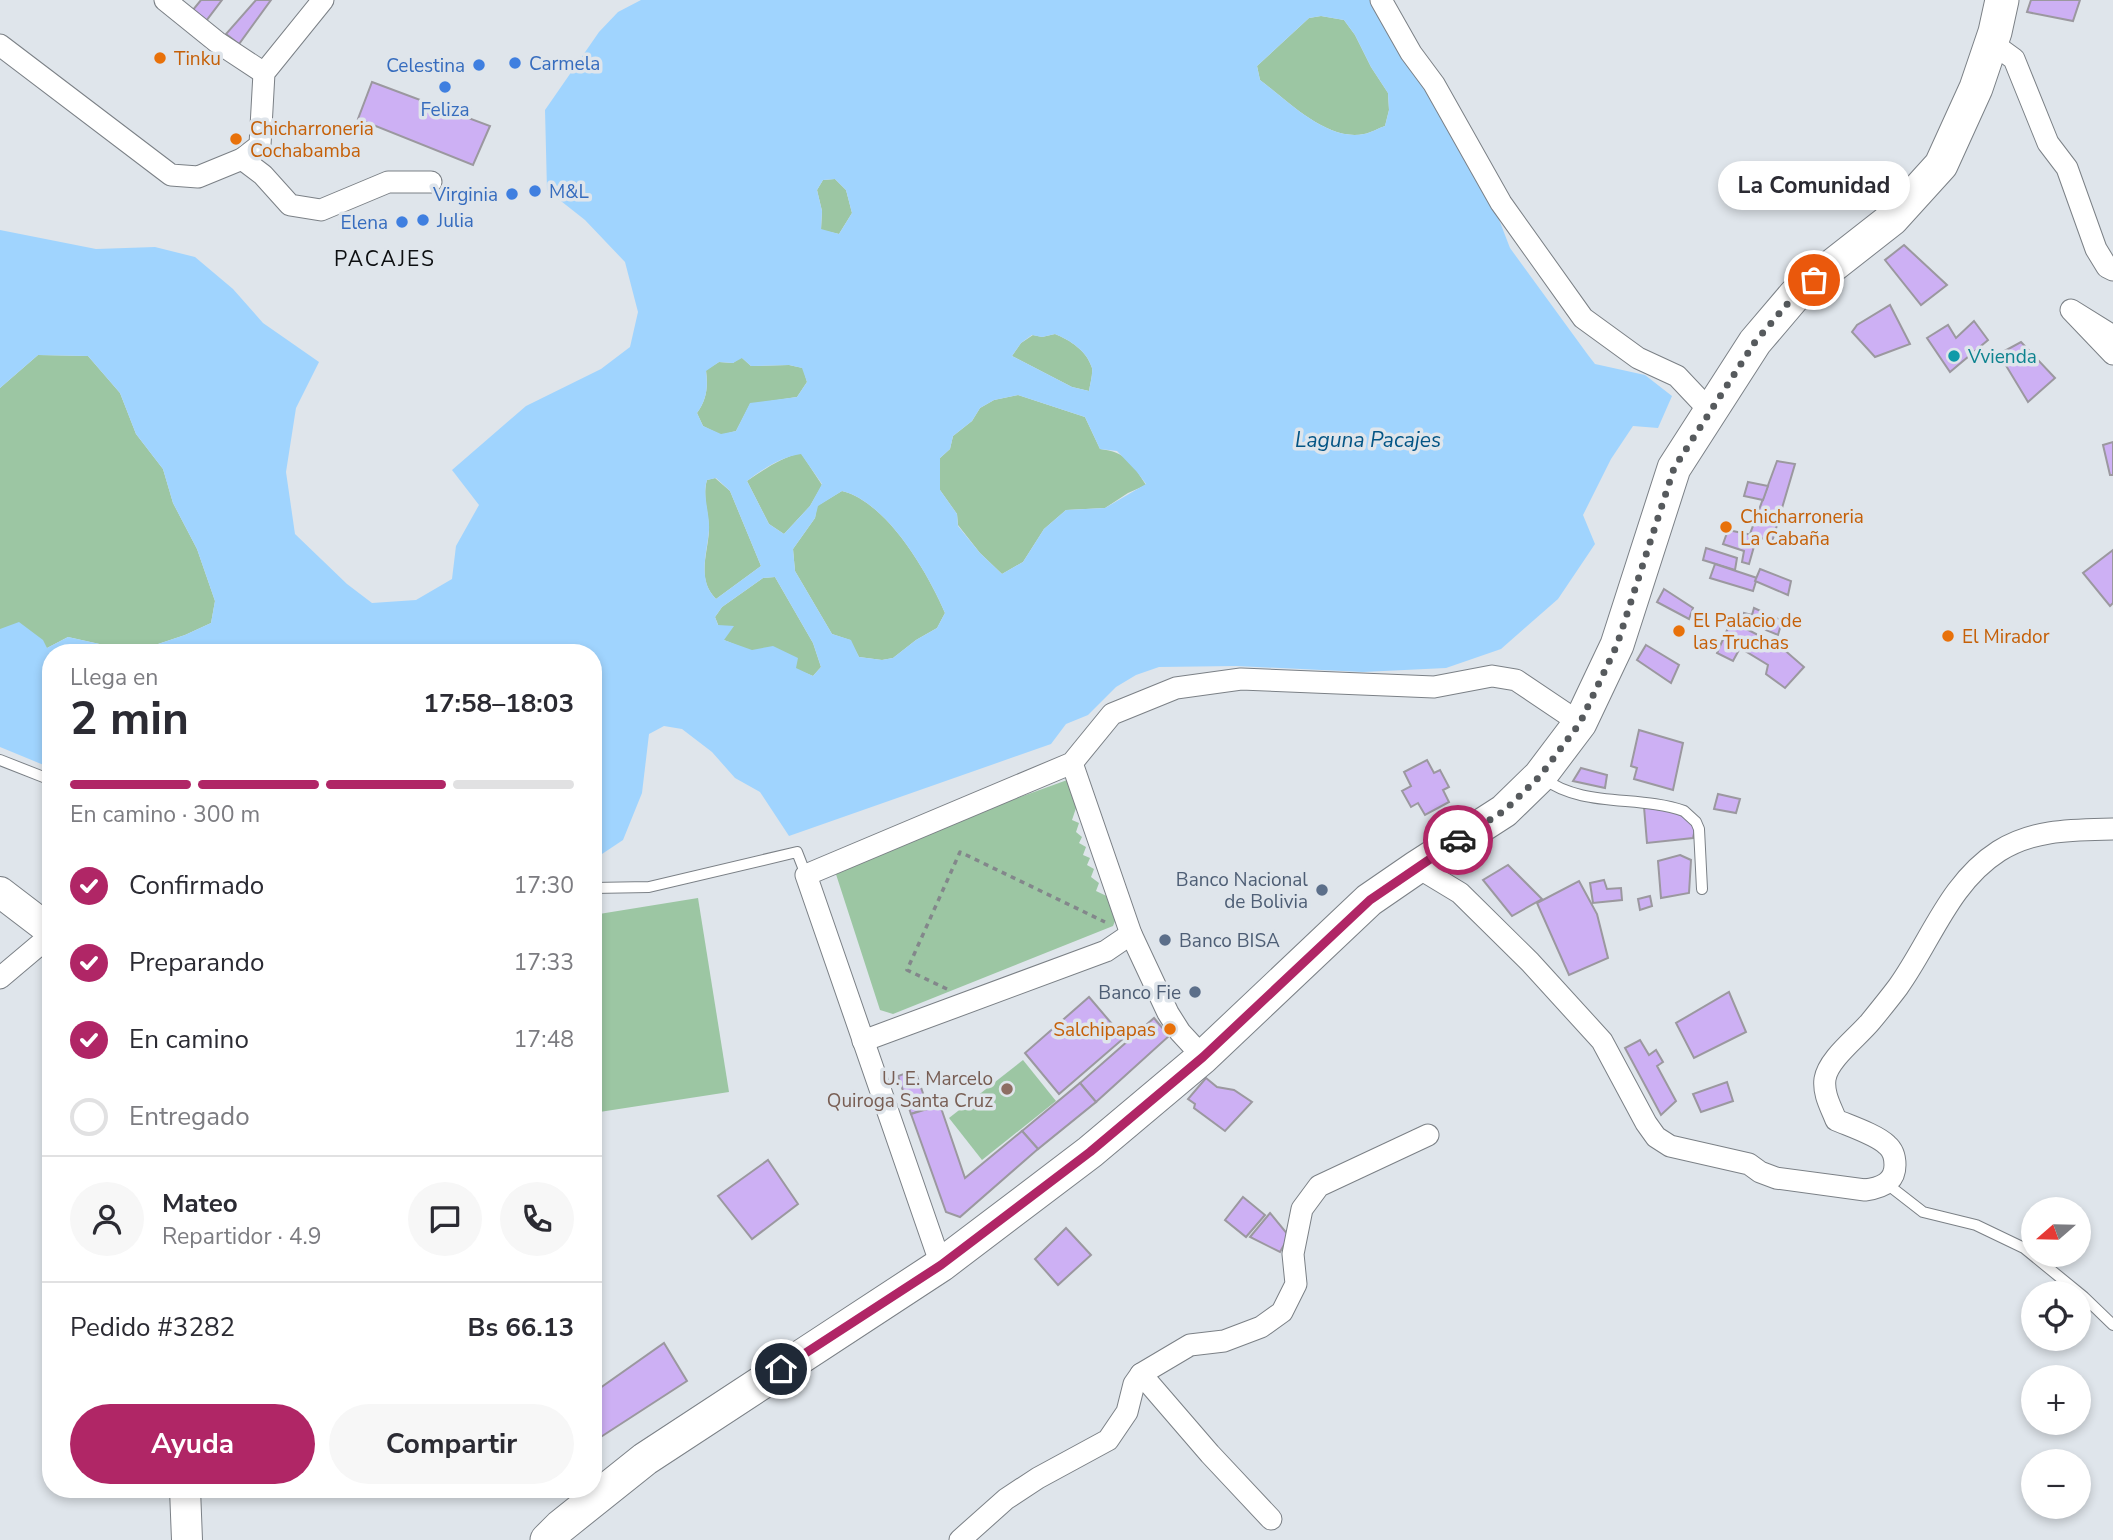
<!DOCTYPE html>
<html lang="es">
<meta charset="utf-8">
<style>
body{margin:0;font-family:"Nunito Sans",sans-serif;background:#f7f7f7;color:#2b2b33;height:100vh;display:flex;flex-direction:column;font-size:26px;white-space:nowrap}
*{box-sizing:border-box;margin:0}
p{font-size:23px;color:#7c7c81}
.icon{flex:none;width:38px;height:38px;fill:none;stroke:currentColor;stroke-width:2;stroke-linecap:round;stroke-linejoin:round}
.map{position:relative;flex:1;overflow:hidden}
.details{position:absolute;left:42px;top:644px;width:560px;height:854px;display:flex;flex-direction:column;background:#fff;border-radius:28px;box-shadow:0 4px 10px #0003}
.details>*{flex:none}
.needle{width:46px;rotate:250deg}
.buttons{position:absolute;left:2021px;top:1197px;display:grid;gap:14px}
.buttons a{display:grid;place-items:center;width:70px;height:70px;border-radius:50%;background:#fff;box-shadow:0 4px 10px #0003;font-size:35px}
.pin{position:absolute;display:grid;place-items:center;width:60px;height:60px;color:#fff;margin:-30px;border:4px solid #fff;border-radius:50%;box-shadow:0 2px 7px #0007}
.courier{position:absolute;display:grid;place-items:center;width:70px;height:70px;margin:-35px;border:5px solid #b02666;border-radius:50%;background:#fff;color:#222;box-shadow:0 2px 9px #0007}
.bubble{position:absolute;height:49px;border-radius:24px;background:#fff;box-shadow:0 4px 10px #0003;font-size:23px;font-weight:700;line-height:49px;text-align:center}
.overview em{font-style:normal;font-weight:700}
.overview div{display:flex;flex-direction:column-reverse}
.overview{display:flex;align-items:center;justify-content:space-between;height:119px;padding:0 28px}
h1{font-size:46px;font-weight:700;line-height:52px}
.bar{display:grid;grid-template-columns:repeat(4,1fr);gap:10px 7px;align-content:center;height:84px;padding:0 28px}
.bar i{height:9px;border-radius:5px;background:#e1e1e2}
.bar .current{background:#b02666}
.bar p{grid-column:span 4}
.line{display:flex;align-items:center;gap:18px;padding:0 28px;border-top:2px solid #e1e1e2}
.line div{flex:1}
.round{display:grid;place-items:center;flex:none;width:74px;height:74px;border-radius:37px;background:#f7f7f7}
ol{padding:0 28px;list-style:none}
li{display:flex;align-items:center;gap:21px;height:77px}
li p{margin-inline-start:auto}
li .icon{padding:7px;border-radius:50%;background:#b02666;color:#fff;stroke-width:4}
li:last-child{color:#7c7c81}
li i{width:38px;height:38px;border:4px solid #e1e1e2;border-radius:50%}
.primary-button{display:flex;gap:14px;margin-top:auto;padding:14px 28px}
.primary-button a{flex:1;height:80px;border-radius:42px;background:#b02666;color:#fff;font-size:28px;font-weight:700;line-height:80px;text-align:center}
.primary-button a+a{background:#f7f7f7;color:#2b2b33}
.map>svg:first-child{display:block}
</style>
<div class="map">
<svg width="2113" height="1540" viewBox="0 0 2113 1540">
<rect width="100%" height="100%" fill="#dfe5eb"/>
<g fill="#9cc6a3">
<path d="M1321,16L1344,20L1355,35L1371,67L1388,93L1389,110L1385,126C1378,128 1371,133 1364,134C1327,142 1287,100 1260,80L1257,66L1309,18Z"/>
<polygon points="835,179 846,190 852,213 839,234 821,230 822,211 817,190 823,180"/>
<path d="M1055,334C1070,340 1087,351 1092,368C1093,374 1090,384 1089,391L1072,387L1012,356L1021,343L1033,335L1042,337Z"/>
<polygon points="38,355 88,356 120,393 136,434 163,469 173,503 197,549 215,601 211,623 185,635 146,648 104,645 68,637 47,648 0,629 0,388"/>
<path d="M741,357L751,366L789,365L803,368L807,382L797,397L750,404L736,431L721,435L703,426L697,413C707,399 708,387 706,370L719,362L733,363Z"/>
<path d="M1018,395L1085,417L1100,449C1126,452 1132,463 1146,485L1128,493L1105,508L1066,510L1044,529L1023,562L1002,574L980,553L958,525L957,514L940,490V458L950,449L953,436L972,421L980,408L994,400Z"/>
<path d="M801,453L822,485L810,506L784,534L769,524L747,481C764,470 781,457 801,453Z"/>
<path d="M715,478L730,491L761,566L716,599C696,579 708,554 709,530C709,513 702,497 707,480Z"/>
<path d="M842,491C887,502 928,573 945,613L937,628L916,640L893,658L882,660L859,657L850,640L832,634L795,571L793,549L815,518L817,506Z"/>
<polygon points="775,577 813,643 821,667 813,676 724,640 715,617 722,607 763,578"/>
<polygon points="1070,779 1079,799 1072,820 1079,823 1076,832 1082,837 1079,843 1086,847 1083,855 1090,858 1087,865 1094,869 1091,877 1099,883 1096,891 1113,899 1117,916 1113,926 893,1014 880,1010 833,865"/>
<polygon points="698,898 729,1092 593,1113 593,915"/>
<polygon points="1023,1060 1056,1101 982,1160 949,1118"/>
</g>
<path fill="#a0d4fe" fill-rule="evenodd" d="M641,0H1378L1440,116L1457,133L1500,222L1510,248L1588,355L1595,364L1645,375L1672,396L1658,428L1633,426L1611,459L1583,515L1595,544L1558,599L1501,649L1446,668L1363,672L1236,666L1159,667L1136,675L1116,687L1088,715L1066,724L1051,744L789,836L760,792L735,778L712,752L682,729L664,726L649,734L642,793L623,840L593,860V653H51V768L0,747V629L19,622L43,640L47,648L68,637L104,645L146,648L185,635L211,623L215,601L197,549L173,503L163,469L136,434L120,393L88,356L38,355L0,388V230L96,249L155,247L195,257L233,289L263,323L319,362L296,408L286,472L295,534L347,584L372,603L416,600L452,579L456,546L479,505L452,470L526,406L601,369L630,347L638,312L625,262L585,220L547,190L545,110L599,32L618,12ZM1321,16L1344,20L1355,35L1371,67L1388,93L1389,110L1385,126C1378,128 1371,133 1364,134C1327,142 1287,100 1260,80L1257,66L1309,18ZM835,179L846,190L852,213L839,234L821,229L822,211L817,190L823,180ZM1055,334C1070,340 1087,351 1092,368C1093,374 1090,384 1089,391L1072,387L1012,356L1021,343L1032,335L1042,337ZM742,358L751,366L789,365L802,368L807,382L797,397L750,403L736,431L721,434L703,426L697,413C707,399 708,387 706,371L719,362L733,363ZM1018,395L1085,417L1100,449L1117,451L1137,472L1146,484L1105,508L1066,510L1044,529L1023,562L1002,574L980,553L958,526L957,514L940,490V458L950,449L953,436L972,421L980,408L994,400ZM801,454L822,484L810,506L784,534L769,524L747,481C763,469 781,457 801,454ZM716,478L730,491L761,566L716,599C697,580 707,554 709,530C710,513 702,495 707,480ZM842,491C887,502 928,573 945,613L937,628L916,640L893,658L882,660L859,657L851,640L832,634L795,571L793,549L815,518L818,506ZM775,577L813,643L821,667L813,676L796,668L798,658L773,646L752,650L724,640L734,626L718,625L715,617L722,607L763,578Z"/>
<g fill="#cdb0f4" stroke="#9b989f" stroke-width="2">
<polygon points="201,0 222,0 206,21 192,11"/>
<polygon points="256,0 271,0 239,44 226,34"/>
<polygon points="2031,0 2080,0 2073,21 2027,12"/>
<polygon points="372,82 490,126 473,165 358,119"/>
<polygon points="1904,245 1947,285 1921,305 1885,260"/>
<polygon points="1890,305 1910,344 1875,357 1852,332 1857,325"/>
<polygon points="1974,321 1988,340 1950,372 1927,338 1948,325 1956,338"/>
<polygon points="2021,342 2055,378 2028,402 1999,354"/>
<polygon points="2113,442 2113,475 2110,475 2103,445"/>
<polygon points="1777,461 1795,464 1772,542 1750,534"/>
<polygon points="1748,482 1768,486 1763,500 1744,496"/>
<polygon points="1728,530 1757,536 1749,564 1742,562 1744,551 1723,544"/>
<polygon points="1706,548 1737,558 1735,570 1703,560"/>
<polygon points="2113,550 2113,603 2110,606 2083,573"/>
<polygon points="1715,564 1757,578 1753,591 1710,578"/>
<polygon points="1760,569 1791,581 1788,595 1755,581"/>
<polygon points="1664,589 1693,608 1689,619 1657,602"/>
<polygon points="1754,608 1763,612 1760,626 1743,618 1744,613 1752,615"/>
<polygon points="1774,617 1782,621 1778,635 1766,630"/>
<polygon points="1731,621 1781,647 1804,667 1785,688 1766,674 1768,665 1740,648 1733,661 1717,653"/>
<polygon points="1646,645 1679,665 1671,683 1637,660"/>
<polygon points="1639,730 1683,743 1673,790 1634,779 1637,768 1631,766"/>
<polygon points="1427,760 1434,773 1440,770 1449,787 1443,790 1449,802 1425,815 1418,803 1411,807 1402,791 1411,786 1404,772"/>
<polygon points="1581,768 1607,775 1605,788 1573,781"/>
<polygon points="1718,794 1740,799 1736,813 1714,809"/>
<polygon points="1644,807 1675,812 1688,819 1695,829 1693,838 1647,843"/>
<polygon points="1680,855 1691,860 1689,893 1661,898 1658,861"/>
<polygon points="1508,865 1542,899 1512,916 1483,880"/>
<polygon points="1604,880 1607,889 1621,888 1622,900 1593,903 1590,883"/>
<polygon points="1579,881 1597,914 1608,958 1569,975 1537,903"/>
<polygon points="1650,896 1652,906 1640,910 1638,899"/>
<polygon points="1729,992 1746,1032 1694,1058 1676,1023"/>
<polygon points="1089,997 1124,1038 1059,1094 1025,1053"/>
<polygon points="1154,1018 1169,1036 1096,1102 1080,1083"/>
<polygon points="1640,1040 1649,1055 1656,1050 1663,1062 1657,1066 1676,1101 1661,1115 1625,1048"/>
<polygon points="915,1070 928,1108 911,1114 898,1076"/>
<polygon points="1206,1078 1217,1087 1234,1090 1252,1102 1225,1131 1194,1108 1195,1104 1188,1099"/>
<polygon points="1727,1082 1733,1101 1701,1112 1693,1094"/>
<polygon points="1080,1083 1096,1102 1038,1149 1022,1131"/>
<polygon points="940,1105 965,1178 1022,1131 1038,1149 960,1217 946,1212 911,1114"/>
<polygon points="768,1160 798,1204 752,1239 718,1196"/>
<polygon points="1243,1197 1265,1215 1246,1237 1225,1220"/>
<polygon points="1270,1213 1289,1236 1280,1252 1250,1237"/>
<polygon points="1066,1228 1091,1255 1058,1285 1035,1259"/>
<polygon points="664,1343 687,1381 593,1442 593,1393"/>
</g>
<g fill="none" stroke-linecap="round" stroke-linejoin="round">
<defs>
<g id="service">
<polyline points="0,760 51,780"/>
<path d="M1543,778C1582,808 1639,795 1684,811L1696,822L1699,829L1702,889"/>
<polyline points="593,888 649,887 797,852 806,875"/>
<polyline points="1887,1184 1923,1212 1976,1225 2024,1248 2084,1297 2113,1325"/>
</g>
<g id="minor">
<polyline points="165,0 217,42 264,73"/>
<polyline points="1381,0 1411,53 1434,84 1501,203 1583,318 1638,358 1677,376 1710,411"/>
<polyline points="1992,43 2014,59 2048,143 2067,168 2096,249 2107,267 2113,270"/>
<polyline points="0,45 171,175 198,177 242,159 260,145 264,73 323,0"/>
<polyline points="242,159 263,175 290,205 321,210 388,182 431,182"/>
<polyline points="2113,336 2071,310 2113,354"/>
<polyline points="1072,763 1131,934 1168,1013 1180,1032 1203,1057"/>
<path d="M1417,867L1460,893L1530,962L1602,1041L1646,1123L1656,1137L1670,1146L1749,1164L1760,1172L1776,1178L1865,1190C1880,1188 1895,1183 1895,1165C1895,1158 1893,1150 1887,1145C1877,1135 1850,1126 1836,1120C1831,1107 1823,1094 1825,1079C1828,1059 1858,1037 1871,1021C1880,1010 1889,999 1898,987C1931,941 1949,883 1999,851C2034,829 2073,830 2113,829"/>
<polyline points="0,978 51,935"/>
<polyline points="863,1041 1106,951 1131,934"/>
<polyline points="941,1265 806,875 1072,763 1112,714 1176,688 1241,679 1434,687 1492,676 1516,680 1580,723"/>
<polyline points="1141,1374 1210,1454 1271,1519"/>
<polyline points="960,1540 1006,1499 1038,1478 1108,1440 1127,1412 1134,1384 1141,1374 1190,1345 1224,1341 1261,1327 1282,1312 1296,1284 1293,1254 1302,1209 1319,1186 1428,1135"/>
</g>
<g id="secondary">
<polyline points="0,892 51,931"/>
<polyline points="185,1489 187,1540"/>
</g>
<polyline id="primary" points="547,1540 560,1527 645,1459 941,1265 1090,1152 1203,1057 1369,900 1417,867 1504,811 1540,776 1580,723 1617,645 1674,468 1755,342 1795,295 1892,219 1941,165 1976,88 1995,32 2002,0"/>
</defs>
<use href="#service" stroke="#7b8086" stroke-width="12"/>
<use href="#minor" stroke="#7b8086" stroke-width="23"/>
<use href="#secondary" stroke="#7b8086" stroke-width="32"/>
<use href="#primary" stroke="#7b8086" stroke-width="35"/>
<polyline stroke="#83878b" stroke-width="3.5" stroke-dasharray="5 5" stroke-linecap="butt" points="947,989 907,970 960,852 1105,922"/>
<use href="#service" stroke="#fff" stroke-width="10"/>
<use href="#minor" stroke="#fff" stroke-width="21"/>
<use href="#secondary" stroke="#fff" stroke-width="30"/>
<use href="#primary" stroke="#fff" stroke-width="33"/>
</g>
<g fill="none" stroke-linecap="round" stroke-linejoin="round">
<polyline stroke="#565a5d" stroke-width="7" stroke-dasharray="0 12.6" points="1458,840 1504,811 1540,776 1580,723 1617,645 1674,468 1755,342 1795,295 1814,280"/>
<polyline stroke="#b02666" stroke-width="9" points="781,1369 941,1265 1090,1152 1203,1057 1370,900 1458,840"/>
</g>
<g fill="#e8710a" stroke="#dfe5eb" stroke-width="2.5">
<circle cx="160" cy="58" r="7"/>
<circle cx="236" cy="139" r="7"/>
<circle cx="1726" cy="527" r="7"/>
<circle cx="1679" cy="631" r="7"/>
<circle cx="1948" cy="636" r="7"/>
<circle cx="1170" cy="1029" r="7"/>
</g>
<g fill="#3f7fe0" stroke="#dfe5eb" stroke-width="2.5">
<circle cx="515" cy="63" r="7"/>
<circle cx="479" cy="65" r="7"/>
<circle cx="445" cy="87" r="7"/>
<circle cx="535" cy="191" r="7"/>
<circle cx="512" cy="194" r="7"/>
<circle cx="423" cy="220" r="7"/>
<circle cx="402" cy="222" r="7"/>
</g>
<circle fill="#0f9aa8" stroke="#dfe5eb" stroke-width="2.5" cx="1954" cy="356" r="7"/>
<g fill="#5c6f8a" stroke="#dfe5eb" stroke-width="2.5">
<circle cx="1322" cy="890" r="7"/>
<circle cx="1165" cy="940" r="7"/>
<circle cx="1195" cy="992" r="7"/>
</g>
<circle fill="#8d6e63" stroke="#dfe5eb" stroke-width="2.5" cx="1007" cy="1089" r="7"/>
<g text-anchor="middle" stroke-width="7" stroke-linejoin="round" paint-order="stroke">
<g font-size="19" fill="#c56008" stroke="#dfe5eb" text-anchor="start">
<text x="174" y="65">Tinku</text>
<text x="250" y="135">Chicharroneria<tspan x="250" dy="22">Cochabamba</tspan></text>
<text x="1740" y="523">Chicharroneria<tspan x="1740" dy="22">La Cabaña</tspan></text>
<text x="1693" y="627">El Palacio de<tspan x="1693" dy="22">las Truchas</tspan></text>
<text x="1962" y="643">El Mirador</text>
<text x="1156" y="1036" text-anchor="end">Salchipapas</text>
</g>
<g font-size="19" fill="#366cbe" stroke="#dfe5eb" text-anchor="start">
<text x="529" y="70">Carmela</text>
<text x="465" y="72" text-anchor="end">Celestina</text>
<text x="445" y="116" text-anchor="middle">Feliza</text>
<text x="549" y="198">M&amp;L</text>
<text x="498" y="201" text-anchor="end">Virginia</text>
<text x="437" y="227">Julia</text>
<text x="388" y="229" text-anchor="end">Elena</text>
</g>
<g font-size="19" fill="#0d838f" stroke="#dfe5eb" text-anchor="start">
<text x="1968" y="363">Vvienda</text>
</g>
<g font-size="19" fill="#4e5e75" stroke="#dfe5eb" text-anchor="end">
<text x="1308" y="886">Banco Nacional<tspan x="1308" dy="22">de Bolivia</tspan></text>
<text x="1179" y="947" text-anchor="start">Banco BISA</text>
<text x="1181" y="999">Banco Fie</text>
</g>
<g font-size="19" fill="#785e54" stroke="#dfe5eb" text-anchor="end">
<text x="993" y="1085">U. E. Marcelo<tspan x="993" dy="22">Quiroga Santa Cruz</tspan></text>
</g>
<g font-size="21" letter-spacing="2" fill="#0d0f11" stroke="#dfe5eb">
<text x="385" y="266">PACAJES</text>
</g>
<g font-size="21" font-style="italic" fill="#045585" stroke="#dfe5eb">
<text x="1368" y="447">Laguna Pacajes</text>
</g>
</g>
</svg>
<div class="buttons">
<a><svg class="needle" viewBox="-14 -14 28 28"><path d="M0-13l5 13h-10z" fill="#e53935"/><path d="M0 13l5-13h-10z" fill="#7c7c81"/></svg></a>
<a><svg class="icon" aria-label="locate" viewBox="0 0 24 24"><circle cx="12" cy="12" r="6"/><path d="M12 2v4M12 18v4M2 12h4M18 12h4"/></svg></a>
<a>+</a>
<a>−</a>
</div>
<div class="pin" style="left:1814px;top:280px;background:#ea580c"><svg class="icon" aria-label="bag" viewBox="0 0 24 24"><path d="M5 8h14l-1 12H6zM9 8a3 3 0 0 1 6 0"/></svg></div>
<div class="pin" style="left:781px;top:1369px;background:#1f2937"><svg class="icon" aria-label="home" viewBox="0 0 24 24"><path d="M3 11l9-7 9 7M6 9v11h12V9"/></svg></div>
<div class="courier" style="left:1458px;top:840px"><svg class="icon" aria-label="car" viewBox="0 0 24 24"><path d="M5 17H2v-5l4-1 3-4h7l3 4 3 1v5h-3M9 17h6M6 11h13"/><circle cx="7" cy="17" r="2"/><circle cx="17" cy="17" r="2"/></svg></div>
<div class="bubble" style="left:1718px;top:161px;width:192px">La Comunidad</div>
<section class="details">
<div class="overview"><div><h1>2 min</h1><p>Llega en</p></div><em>17:58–18:03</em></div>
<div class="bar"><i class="current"></i><i class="current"></i><i class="current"></i><i></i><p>En camino · 300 m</p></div>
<ol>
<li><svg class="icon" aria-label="check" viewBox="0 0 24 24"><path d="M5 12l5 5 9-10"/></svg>Confirmado<p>17:30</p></li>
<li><svg class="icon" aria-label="check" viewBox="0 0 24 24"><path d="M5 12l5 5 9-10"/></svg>Preparando<p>17:33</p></li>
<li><svg class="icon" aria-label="check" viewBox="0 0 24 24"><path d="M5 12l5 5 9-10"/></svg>En camino<p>17:48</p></li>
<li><i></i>Entregado</li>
</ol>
<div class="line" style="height:126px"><a class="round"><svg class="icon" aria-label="person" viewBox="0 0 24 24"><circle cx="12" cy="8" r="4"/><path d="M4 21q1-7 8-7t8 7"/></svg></a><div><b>Mateo</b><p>Repartidor · 4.9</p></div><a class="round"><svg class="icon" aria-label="chat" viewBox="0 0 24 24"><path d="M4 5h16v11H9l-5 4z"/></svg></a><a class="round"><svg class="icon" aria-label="phone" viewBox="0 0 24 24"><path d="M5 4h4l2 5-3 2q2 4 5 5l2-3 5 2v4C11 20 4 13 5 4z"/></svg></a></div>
<div class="line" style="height:91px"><div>Pedido #3282</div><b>Bs 66.13</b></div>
<div class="primary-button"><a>Ayuda</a><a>Compartir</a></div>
</section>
</div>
